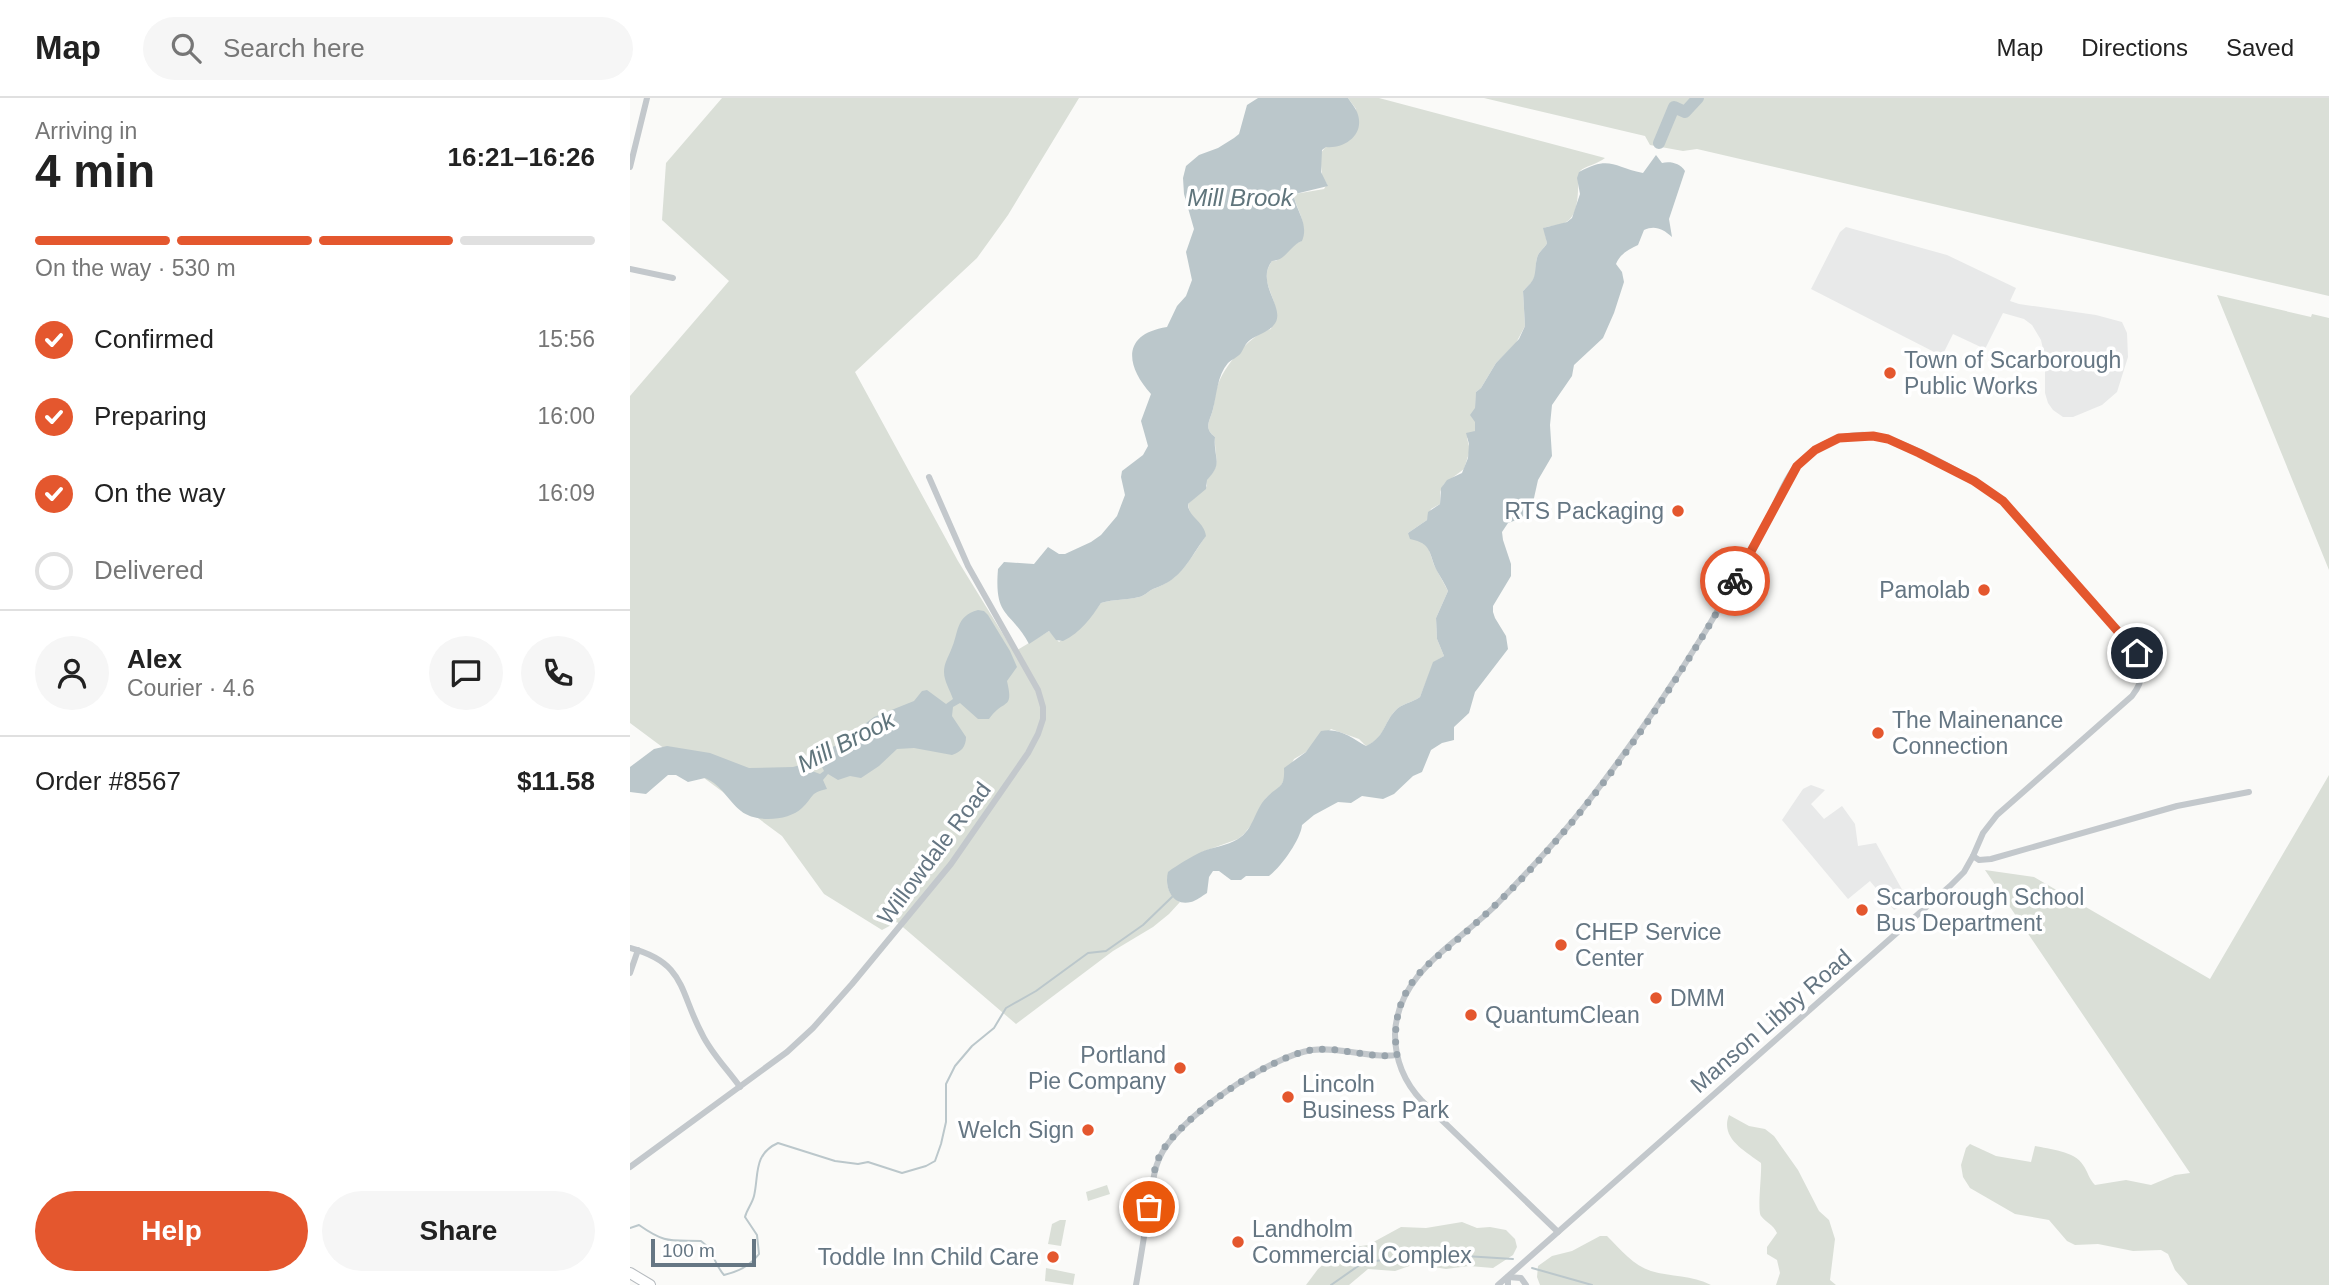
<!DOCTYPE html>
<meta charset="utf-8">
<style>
body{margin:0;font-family:Arial,sans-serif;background:#f6f6f6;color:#222;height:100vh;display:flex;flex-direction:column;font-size:26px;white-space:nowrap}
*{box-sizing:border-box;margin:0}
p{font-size:23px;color:#767676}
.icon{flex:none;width:38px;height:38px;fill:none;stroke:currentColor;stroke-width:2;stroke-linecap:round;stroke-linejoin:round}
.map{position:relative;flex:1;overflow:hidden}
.details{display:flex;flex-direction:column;background:#fff;width:630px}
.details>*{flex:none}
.scale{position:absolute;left:21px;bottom:18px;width:105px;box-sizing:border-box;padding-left:7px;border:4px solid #657683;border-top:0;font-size:19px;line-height:24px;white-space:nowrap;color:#657683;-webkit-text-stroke:5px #fff;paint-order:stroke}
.pin{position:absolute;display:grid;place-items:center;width:60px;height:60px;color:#fff;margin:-30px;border:4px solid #fff;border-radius:50%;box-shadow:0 2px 7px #0007}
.courier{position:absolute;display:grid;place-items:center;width:70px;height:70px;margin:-35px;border:5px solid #e4572e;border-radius:50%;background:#fff;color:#222;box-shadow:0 2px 9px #0007}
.overview em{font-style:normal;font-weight:800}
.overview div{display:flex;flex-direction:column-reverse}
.overview{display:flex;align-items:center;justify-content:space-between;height:119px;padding:0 35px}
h1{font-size:46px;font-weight:800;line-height:52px}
.bar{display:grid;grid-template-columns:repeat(4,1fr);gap:10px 7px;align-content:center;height:84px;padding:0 35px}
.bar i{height:9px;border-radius:5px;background:#e0e0e0}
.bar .current{background:#e4572e}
.bar p{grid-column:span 4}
.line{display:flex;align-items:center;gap:18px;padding:0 35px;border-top:2px solid #e0e0e0}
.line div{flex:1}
.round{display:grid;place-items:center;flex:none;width:74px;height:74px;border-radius:37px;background:#f6f6f6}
ol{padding:0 35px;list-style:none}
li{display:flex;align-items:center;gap:21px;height:77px}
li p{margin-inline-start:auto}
li .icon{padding:7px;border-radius:50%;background:#e4572e;color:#fff;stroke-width:4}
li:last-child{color:#767676}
li i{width:38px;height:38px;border:4px solid #e0e0e0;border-radius:50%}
.primary-button{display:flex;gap:14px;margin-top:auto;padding:14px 35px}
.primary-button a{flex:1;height:80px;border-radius:42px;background:#e4572e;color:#fff;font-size:28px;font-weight:800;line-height:80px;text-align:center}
.primary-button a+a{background:#f6f6f6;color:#222}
header{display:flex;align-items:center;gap:42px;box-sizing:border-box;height:98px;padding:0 35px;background:#fff;border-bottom:2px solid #e0e0e0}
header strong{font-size:33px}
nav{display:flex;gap:38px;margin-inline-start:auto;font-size:24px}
.search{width:490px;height:63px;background:#f6f6f6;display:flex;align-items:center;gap:18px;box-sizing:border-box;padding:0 24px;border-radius:38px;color:#767676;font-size:26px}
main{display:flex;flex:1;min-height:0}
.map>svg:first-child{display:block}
</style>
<header>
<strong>Map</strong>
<div class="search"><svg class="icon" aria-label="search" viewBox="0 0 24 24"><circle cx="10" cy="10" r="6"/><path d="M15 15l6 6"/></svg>Search here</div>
<nav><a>Map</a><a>Directions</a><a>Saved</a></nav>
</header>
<main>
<section class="details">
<div class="overview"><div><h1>4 min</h1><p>Arriving in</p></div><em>16:21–16:26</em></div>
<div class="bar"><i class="current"></i><i class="current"></i><i class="current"></i><i></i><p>On the way · 530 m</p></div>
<ol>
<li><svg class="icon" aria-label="check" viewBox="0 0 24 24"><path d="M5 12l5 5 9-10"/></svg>Confirmed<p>15:56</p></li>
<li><svg class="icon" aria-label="check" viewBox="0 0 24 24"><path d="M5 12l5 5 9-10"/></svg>Preparing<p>16:00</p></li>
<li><svg class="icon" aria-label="check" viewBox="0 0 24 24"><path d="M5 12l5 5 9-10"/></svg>On the way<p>16:09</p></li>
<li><i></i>Delivered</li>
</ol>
<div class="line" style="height:126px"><a class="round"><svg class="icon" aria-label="person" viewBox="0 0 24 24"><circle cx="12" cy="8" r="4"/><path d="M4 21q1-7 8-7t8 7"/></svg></a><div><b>Alex</b><p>Courier · 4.6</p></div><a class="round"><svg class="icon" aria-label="chat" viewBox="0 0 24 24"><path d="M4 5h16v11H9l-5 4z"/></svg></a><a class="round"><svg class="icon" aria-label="phone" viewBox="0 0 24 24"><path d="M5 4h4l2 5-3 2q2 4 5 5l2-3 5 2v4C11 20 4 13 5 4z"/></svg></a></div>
<div class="line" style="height:91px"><div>Order #8567</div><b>$11.58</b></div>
<div class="primary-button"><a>Help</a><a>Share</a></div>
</section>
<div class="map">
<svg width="1699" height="1187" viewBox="0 0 1699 1187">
<rect width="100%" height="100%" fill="#fafaf8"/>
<g fill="#e8e9e9">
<polygon points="1216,129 1317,157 1386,190 1380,203 1389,206 1466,217 1492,224 1497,235 1498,259 1487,294 1472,307 1443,319 1433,319 1423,312 1418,305 1415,295 1415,260 1411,242 1402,227 1394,221 1373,215 1355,251 1323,236 1312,258 1181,191 1210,134"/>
<polygon points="1181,687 1195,692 1181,706 1194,721 1212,708 1225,726 1228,748 1246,745 1279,804 1264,812 1240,783 1218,801 1152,722 1173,691"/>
</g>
<g fill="#dadfd7">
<path d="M92,0H449L378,117L347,160L225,274L328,463L384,554L419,533L429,544C446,532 460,521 471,505C484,501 496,502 509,499C515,498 518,493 523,491C550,482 560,461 575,439L560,415L558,406L577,388L576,382C593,366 584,360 585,339C573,330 580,323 583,311C585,302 585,292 589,284C596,266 622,235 641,231C643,224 647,214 645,208C641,191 630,180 642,163H646L663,147L671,143C678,126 668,114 664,99L665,96L694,91L697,86L692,79L690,56L726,11L718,0H749L975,60C968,66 955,68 950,73C946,77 952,109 940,121C934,128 921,127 914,130L917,145C915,150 908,154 907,160C903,178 911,176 893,193L895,228L886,245L866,265L851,290L846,294L845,333L837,340L840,352L834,371L814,386L810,394V406L801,411L797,422L778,435L798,449L804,467L818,493L806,520L807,541L814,558L804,564L790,599C782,605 772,605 765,613C753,626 755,640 736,648L729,641L701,631L676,654L664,661L650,690L636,700L625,722L614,736L608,741L572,754L539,774C535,787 538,797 550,804L539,816L523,829L483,853L386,926L267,824L252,832L194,796L152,738L0,625V298L99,183L32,122L36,65Z"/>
<polygon points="854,0 1699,0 1699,198 1067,51 1053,53 1020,47 1015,38"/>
<polygon points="1587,197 1681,219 1682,216 1699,220 1699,472"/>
<path d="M1699,677V1187H1558L1545,1172L1538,1156L1531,1152L1503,1153L1468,1146L1445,1147L1437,1143L1419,1122L1385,1116L1340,1090L1333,1079L1331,1067L1336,1050L1340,1046L1366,1058L1401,1064L1405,1048C1419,1051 1445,1053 1453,1067C1458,1074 1459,1081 1465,1087L1496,1082L1521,1087L1545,1077L1560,1075L1355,772L1404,779L1580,881Z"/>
<path d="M1099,1017L1119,1028L1135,1031L1144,1038L1168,1072L1189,1113L1199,1122L1205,1141L1200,1182L1206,1187H1146L1150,1175L1147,1162L1137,1156V1149L1147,1135C1143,1126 1136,1125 1131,1118C1127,1112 1132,1076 1131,1065C1114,1052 1090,1040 1099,1017Z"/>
<polygon points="477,1087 480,1096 458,1103 456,1094"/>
<polygon points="430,1122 436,1122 431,1148 418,1146 422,1126"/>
<polygon points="832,1124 847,1130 860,1129 876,1132 885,1141 887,1149 883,1157 863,1170 839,1168 816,1171 785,1166 765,1173 738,1171 719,1187 676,1187 688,1171 696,1164 703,1152 738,1147 771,1129 796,1130"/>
<path d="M970,1138H977C990,1151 1004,1168 1021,1173C1041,1179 1062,1177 1081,1187H910L907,1179L908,1168L922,1158L942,1153Z"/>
<polygon points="416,1170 445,1176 443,1187 415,1183"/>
</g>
<g fill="#bbc7cb">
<path d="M628,0H718C721,5 725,9 727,14C736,36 715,51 696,49L692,52L691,74L698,88L665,96L664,99C667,114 679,126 672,143C659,148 657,162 642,163C624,186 659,212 643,228C638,234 627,237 620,242C615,246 614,250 611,255C607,260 602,261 598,265C587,278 587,296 583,311C580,323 573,330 585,339C583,360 594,365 577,382L576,391L558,406C558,419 574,423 576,438C558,462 553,481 523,491C518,493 515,498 509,499C497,502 484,501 471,505C461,520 451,534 433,543L426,542L419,533L399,546C380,511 364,521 368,471L374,464L404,466L418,449L429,456H435L461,444L471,437L487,418L495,397L491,379L492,373L513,357L518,348L511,323L521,296C495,267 492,236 537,229L547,208L556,198L562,182L556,154L564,131L554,96L553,80L556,68L569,57L588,50L604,40L609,36L617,7Z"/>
<path d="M1026,57L1032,65C1040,63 1050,65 1055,73L1039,121L1042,139C1033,131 1025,127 1014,132L1008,147C999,151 990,156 986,166L992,174L994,184L984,215L973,240L944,267L942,278L922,307L920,327L922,358L908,382L902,409L892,420L878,425L872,434L873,442L881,466V478L863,508V514L865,520L876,538L878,551L845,594L839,615L824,629V642L812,645L801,652L792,674L783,678L764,696L753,701L732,698L721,705L708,704L684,717L672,727C671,741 651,769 639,778H616L611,782H601L589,773H583L579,779L577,795C572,798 566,803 561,804C542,809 534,789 538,774C547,767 561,759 571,754C583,749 597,748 608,741C624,731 624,713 636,700C648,687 655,692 654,670L676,654L691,633C709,629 722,640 736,648C755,639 753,626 765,613C772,605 782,605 790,599L803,564L814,558L807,541L806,520L818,493C815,486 811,480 807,473C798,455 803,446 780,441L778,435L797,422L798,414L810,406L811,390L817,382L832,375L838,360L839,346L836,335L845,333V324L840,317L845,310L846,294L851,290L866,265L889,241L895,228L893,193C909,178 903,178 907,160C908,154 915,150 917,145L913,130L937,124L942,120L950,96L947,80L949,74C980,57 983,69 1013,75Z"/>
<path d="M348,512L354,513L358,517L380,553L387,569L377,583C384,613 374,600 359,621H348L330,605L323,609L322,618L336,639C336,649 331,654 322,657L284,650L267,651L249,668L231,680L220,678L208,682L198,676L193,682L197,691C179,695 184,699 172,710C159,723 125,725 111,713C98,703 92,687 75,680L58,684L46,677H38L16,696L0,694V669L24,651L37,648L80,655L119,670L163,669L177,665L182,673L190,676L194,673L186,656L207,647L244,619L284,603L292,593L297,592L316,606L323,601C320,592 314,583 314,574C314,565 318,560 321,552C329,535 325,518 348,512Z"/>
</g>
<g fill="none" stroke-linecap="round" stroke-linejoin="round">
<g stroke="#bbc7cb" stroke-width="2">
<path d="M0,1130L9,1127C36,1146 40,1142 71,1143C83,1151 84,1166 94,1177C107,1174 121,1167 129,1156L127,1137L115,1119C117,1111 122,1106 124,1098C129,1077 123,1056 148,1045L205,1063L228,1066L238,1064L272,1075L296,1068L305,1063L311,1046L316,1024V986L325,968L342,948L364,930L376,910L406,893L458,855L476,853L513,827L542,799"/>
<polyline points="902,1170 962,1187"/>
<polyline points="701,1187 731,1166 787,1155 883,1161"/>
</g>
<polyline stroke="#bbc7cb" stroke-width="12" points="1029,45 1044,9 1055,14 1068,0"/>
<defs>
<polyline id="primary" points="0,1175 20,1187"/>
</defs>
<use href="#primary" stroke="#b5babe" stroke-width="12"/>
<g stroke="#c3c8cc" stroke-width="6">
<polyline points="0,69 17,0"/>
<polyline points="0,171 43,180"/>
<path d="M0,850C56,865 49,893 72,936C81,955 98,972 110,989"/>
<polyline points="0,875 8,852"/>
<polyline points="0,1069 157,954 183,930 222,886 321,766 398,655 408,636 413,621 413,609 408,592 338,468 299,379"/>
<path d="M928,1134L792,1003C774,984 765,962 765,936C767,875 827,846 866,807C899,773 932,738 961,700C1002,647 1040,591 1075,534C1096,499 1116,464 1135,428C1145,408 1153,384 1167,367C1174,359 1183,353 1192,347C1206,340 1222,336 1238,337C1274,340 1357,386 1382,412L1499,545C1514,562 1517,579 1502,598L1367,717L1353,735L1343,758"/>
<path d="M506,1187C511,1159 515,1131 520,1103C522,1089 523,1074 529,1061C545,1021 640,958 682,952C710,948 739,961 767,957"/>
<polyline points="868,1187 1320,788 1334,774 1343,758 1349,762 1361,761 1547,708 1619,694"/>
<polyline points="878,1187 878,1179 891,1180 896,1187"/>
</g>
<use href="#primary" stroke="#fff" stroke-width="10"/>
</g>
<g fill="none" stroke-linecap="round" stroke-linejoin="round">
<path stroke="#99a4ac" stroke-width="7" stroke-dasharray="0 12.6" d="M519,1109C522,1092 522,1073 530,1057C550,1019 639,959 681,952C710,948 739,961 767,957C763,932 767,907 781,886C793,868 811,856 827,842C852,820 877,797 900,772C980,686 1047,585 1105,483"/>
<polyline stroke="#e4572e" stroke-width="9" points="1105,483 1167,368 1185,352 1209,340 1243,338 1258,341 1289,355 1344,383 1373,403 1507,555"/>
</g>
<g fill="#e4572e" stroke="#fff" stroke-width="2.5">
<circle cx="1260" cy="275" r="7"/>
<circle cx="1048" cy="413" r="7"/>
<circle cx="1354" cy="492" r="7"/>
<circle cx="1248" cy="635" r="7"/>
<circle cx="1232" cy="812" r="7"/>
<circle cx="931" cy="847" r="7"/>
<circle cx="1026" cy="900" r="7"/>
<circle cx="841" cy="917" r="7"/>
<circle cx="550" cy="970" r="7"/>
<circle cx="658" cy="999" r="7"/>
<circle cx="458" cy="1032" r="7"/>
<circle cx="608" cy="1144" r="7"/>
<circle cx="423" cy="1159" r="7"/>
</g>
<g text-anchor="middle" stroke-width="7" stroke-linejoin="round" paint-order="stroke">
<g font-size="23" fill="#657683" stroke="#fff" text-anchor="start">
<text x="1274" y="270">Town of Scarborough<tspan x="1274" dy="26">Public Works</tspan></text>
<text x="1034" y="421" text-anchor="end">RTS Packaging</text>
<text x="1340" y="500" text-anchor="end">Pamolab</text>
<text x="1262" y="630">The Mainenance<tspan x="1262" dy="26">Connection</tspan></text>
<text x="1246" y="807">Scarborough School<tspan x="1246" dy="26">Bus Department</tspan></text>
<text x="945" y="842">CHEP Service<tspan x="945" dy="26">Center</tspan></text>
<text x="1040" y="908">DMM</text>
<text x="855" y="925">QuantumClean</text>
<text x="536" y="965" text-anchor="end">Portland<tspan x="536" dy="26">Pie Company</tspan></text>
<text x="672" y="994">Lincoln<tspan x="672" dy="26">Business Park</tspan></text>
<text x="444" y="1040" text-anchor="end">Welch Sign</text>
<text x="622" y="1139">Landholm<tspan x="622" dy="26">Commercial Complex</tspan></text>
<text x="409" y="1167" text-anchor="end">Toddle Inn Child Care</text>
</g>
<g font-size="23" fill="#657683" stroke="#fff">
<text transform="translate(304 755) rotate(-53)" y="8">Willowdale Road</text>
<text transform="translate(1141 923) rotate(-41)" y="8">Manson Libby Road</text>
</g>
<g font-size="24" font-style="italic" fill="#60757c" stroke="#fff">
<text x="610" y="108">Mill Brook</text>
<text transform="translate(216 644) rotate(-27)" y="8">Mill Brook</text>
</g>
</g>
</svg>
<div class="scale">100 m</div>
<div class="pin" style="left:519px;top:1109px;background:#ea580c"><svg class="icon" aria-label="bag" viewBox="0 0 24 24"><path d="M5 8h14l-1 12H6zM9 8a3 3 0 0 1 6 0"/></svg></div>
<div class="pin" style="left:1507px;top:555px;background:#1f2937"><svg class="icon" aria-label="home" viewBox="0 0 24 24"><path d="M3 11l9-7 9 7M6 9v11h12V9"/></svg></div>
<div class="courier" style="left:1105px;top:483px"><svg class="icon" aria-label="bike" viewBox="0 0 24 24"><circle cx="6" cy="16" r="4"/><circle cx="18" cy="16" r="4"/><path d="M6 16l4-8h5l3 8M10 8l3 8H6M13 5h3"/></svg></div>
</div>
</main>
